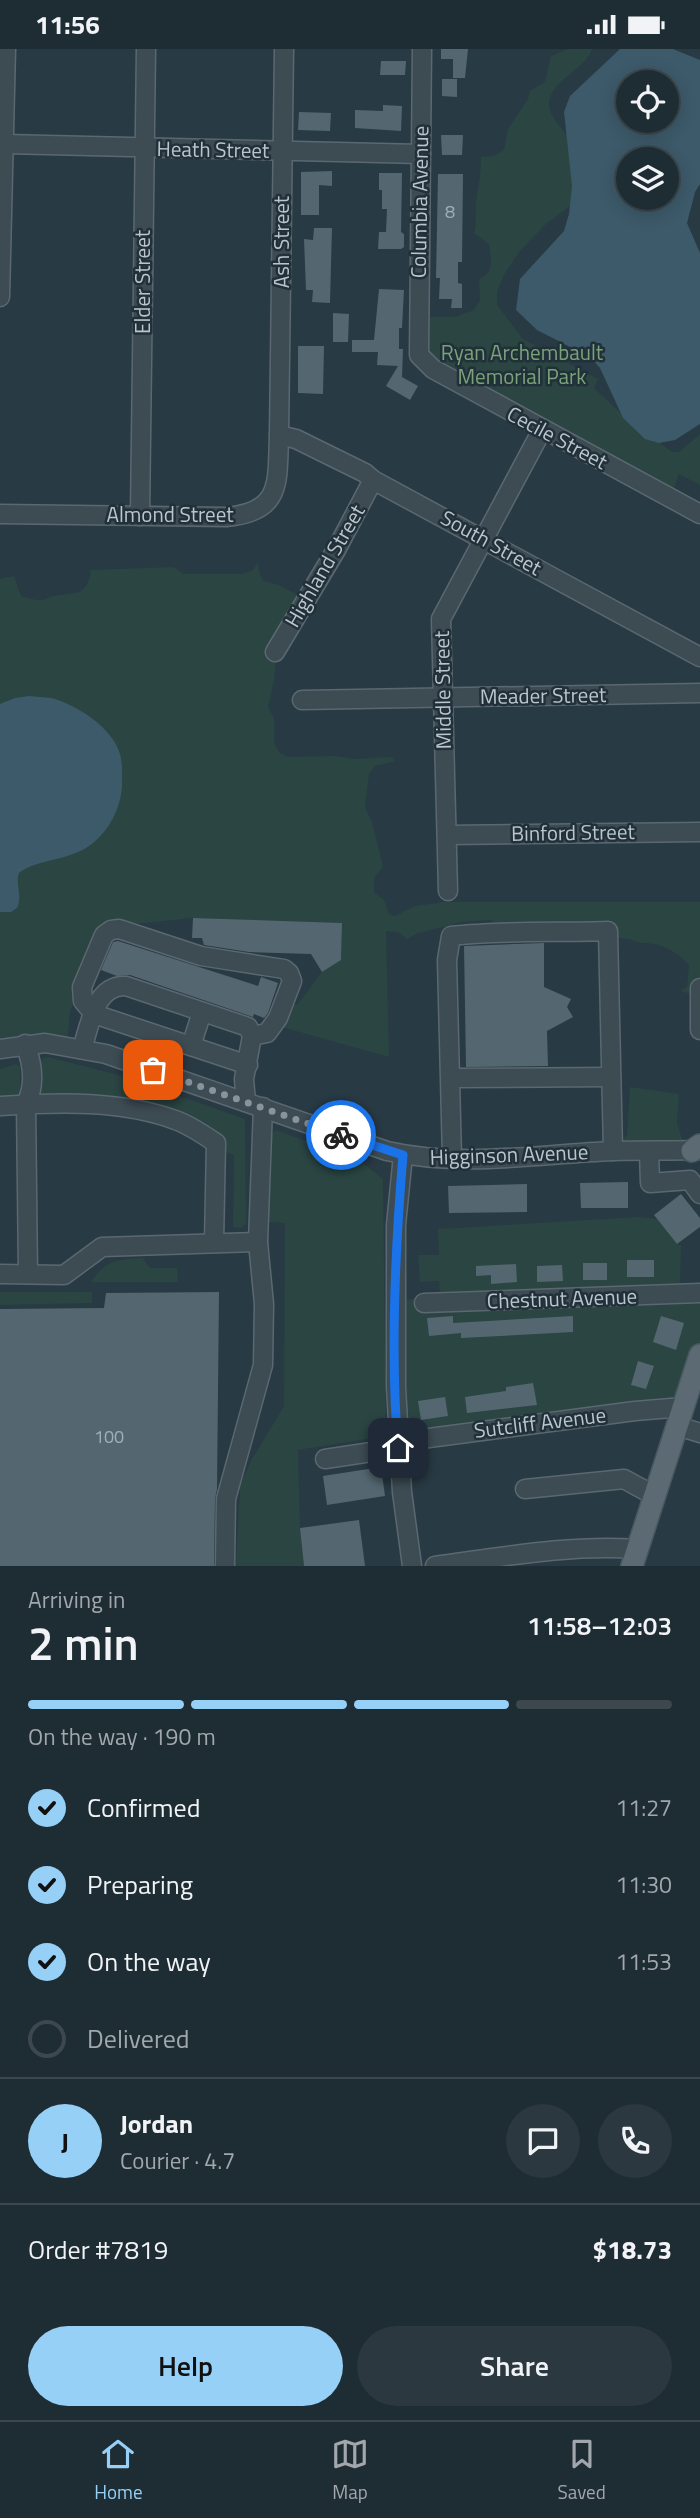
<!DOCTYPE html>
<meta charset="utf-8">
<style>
body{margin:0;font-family:"Titillium Web",sans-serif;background:#2b383f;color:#f1f3f6;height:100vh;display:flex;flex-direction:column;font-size:26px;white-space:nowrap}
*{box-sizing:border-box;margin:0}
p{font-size:23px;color:#a1a7ac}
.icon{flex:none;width:38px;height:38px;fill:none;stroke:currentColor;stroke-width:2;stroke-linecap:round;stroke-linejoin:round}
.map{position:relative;height:1517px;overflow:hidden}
.side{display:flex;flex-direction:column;background:#1e2c33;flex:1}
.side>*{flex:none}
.fabs{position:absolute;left:616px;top:21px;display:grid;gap:14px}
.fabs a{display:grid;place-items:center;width:63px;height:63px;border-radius:50%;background:#1e2c33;box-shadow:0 4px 18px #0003,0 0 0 2px #3c484e;font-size:35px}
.pin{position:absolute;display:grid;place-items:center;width:60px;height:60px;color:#fff;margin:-30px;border-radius:14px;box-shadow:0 4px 10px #0006}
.courier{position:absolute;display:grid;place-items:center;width:70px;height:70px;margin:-35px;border:5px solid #1a73e8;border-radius:50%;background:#fff;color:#222;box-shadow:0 2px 9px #0007}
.overview em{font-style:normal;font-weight:600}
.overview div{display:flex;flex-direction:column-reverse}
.overview{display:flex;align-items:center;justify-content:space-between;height:119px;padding:0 28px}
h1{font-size:46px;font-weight:600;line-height:52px}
.bar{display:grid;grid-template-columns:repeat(4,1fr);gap:10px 7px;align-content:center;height:84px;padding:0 28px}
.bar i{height:9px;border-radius:5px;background:#3c484e}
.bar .selected{background:#96d0f6}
.bar p{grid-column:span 4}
.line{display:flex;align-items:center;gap:18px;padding:0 28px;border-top:2px solid #3c484e}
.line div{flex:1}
.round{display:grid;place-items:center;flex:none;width:74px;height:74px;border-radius:37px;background:#2b383f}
ol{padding:0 28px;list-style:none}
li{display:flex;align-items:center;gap:21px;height:77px}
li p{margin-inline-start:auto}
li .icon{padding:7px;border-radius:50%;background:#96d0f6;color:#111;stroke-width:4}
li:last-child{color:#a1a7ac}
li i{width:38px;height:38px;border:4px solid #3c484e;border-radius:50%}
.button{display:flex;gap:14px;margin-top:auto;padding:14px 28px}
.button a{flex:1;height:80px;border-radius:42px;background:#96d0f6;color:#111;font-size:28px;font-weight:600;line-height:80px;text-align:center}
.button a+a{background:#2b383f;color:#f1f3f6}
.status{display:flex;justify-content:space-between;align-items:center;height:49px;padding:0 35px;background:#1e2c33;direction:ltr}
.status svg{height:19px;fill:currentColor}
.tab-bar{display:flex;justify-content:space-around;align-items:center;height:98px;border-top:2px solid #3c484e;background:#1e2c33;font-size:19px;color:#a1a7ac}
.tab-bar a{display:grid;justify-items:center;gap:4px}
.tab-bar .selected{color:#96d0f6}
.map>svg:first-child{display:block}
</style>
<div class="status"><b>11:56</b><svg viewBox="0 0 49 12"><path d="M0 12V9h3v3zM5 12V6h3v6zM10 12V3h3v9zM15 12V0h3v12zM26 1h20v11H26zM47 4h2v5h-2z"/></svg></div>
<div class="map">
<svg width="700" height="1517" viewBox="0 0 700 1517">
<rect width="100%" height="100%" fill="#283a44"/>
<g fill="#2a4542">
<path d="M568,0H592C585,22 542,35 550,61C552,69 560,77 565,84C572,95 577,107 582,119L570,157L547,174L519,203L504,226L497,243V256L523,290L598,330L594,339L627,370L672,403H679L700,385V436L679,425L672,444L421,307V268H455L474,261L480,251L479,230C495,223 491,210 489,195L474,184C477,173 475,165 476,154C478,139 481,124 481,108L494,107L504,101L508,80L528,50L530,42L545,33L551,7Z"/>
<path d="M258,513L259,523L263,532L279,536L305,550L277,601L274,631L268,658L274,669V694L279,703L287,708L334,707L355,710L391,708L395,712L375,717L369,725L365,758L372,773L383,818L374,829V843L384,851L389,865L395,867L415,857L444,853H700V943L691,945L680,942L687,938L689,916C681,907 671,900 659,896C649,893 639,896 630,890L519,881L490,871L462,873L418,884L407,890L398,883L386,882L389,1008L278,977L286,957L298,955L322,923L341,911L342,874L193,869L114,877L104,886L70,963L67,994L0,1000V530L14,527L21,547C28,549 37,552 44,551C47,550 50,548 54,547C76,543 87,548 91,521L173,518L184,525H243L252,522Z"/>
<path d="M48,1008L123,1027L245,1070L246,1175L241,1179L233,1178L234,1106L221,1102L220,1087C190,1067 149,1050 113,1047C88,1045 61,1048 36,1048L32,1013Z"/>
<polygon points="16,1015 20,1018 20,1045 16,1048 0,1049 0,1020"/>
<polygon points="630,1038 679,1045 677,1074 686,1102 613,1102 627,1086"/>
<polygon points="276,1081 359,1111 383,1130 386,1387 298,1401 300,1479 304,1517 236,1517 240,1436 252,1410 284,1357 285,1174 267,1173 269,1086"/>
<polygon points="639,1168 657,1170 677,1195 681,1196 680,1237 700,1238 700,1306 683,1358 398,1393 397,1251 440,1248 439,1232 420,1233 418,1206 439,1206 438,1180"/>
<path d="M143,1209L150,1219H177L178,1233H91C107,1210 116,1211 143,1209Z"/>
<polygon points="0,1243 92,1243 92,1254 0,1256"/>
</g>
<g fill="#3d5a6a" fill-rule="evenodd">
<path d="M620,0H673L700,11V135L695,143L687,174L700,204V375L675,391L659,394L645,390L623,369L600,319L590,308L537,281L516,261L520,230L564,182L569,165L572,137L564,63L570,47ZM628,33H667V72H628ZM628,110H667V149H628Z"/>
<path d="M29,647C36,648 44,648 51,649C76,655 113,679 120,705C123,715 122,727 122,738C120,760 110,780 93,794C70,813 38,809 19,824C15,836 23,846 17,859L11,863H0V655L15,649Z"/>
</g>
<g fill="#546770">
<polygon points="441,0 468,0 465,29 453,29 453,10 441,10"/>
<polygon points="381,12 406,12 405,26 380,26"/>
<polygon points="442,30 457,30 457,48 442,47"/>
<polygon points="383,56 402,57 401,82 355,79 355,61 383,62"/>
<polygon points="299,63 331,64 330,82 298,81"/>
<polygon points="441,86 463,86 462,106 442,106"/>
<polygon points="332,122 332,137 319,136 319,166 301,166 301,123"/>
<polygon points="379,124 402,124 401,183 404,185 404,198 401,200 378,200 379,183 386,183 387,160 382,160 382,141 379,141"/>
<polygon points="438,125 463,125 462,213 458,213 458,234 462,235 462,259 451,259 452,250 439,250 440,229 436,229"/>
<polygon points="314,179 332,179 330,254 312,253 313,241 306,241 304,190 313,191"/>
<polygon points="379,240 404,241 402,279 399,279 399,300 403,300 402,328 418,337 410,351 386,337 398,317 377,316 378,303 352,303 352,291 374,291"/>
<polygon points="333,264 349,265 348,293 333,293"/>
<polygon points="298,297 324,297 323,345 298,344"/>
<polygon points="193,869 342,874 341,911 322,923 311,905 249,903 204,896 202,889 192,889"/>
<polygon points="118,892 258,937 261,928 278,934 268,964 264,969 254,965 253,968 130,926 117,927 101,921 113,893"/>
<polygon points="544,894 544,938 571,950 567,958 573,968 547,982 548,1017 466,1018 464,897"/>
<polygon points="628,1133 628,1159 581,1159 580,1134"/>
<polygon points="527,1135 527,1163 449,1164 448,1137"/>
<polygon points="681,1145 700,1169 700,1178 677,1195 654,1166"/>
<rect x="627" y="1211" width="27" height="17"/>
<rect x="583" y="1214" width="24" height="17"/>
<polygon points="516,1215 517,1233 491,1235 491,1226 476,1227 476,1217"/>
<polygon points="562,1216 563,1232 537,1233 537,1217"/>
<polygon points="219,1243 217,1440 215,1450 214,1517 0,1517 0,1260 104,1259 106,1244"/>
<polygon points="453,1267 453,1274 573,1267 573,1283 461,1289 461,1284 429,1287 427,1269"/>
<polygon points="661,1267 684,1274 676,1301 653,1293"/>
<polygon points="638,1312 654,1317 646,1340 631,1336"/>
<polygon points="533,1334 537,1356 467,1364 465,1348 506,1342 506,1338"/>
<polygon points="445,1348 448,1367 421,1371 418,1352"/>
<polygon points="381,1418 385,1447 327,1456 323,1427"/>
<polygon points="359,1471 365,1517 304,1517 300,1479"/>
</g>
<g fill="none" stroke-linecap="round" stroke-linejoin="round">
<defs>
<g id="minor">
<polyline points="422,0 419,306 433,320 700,465"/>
<polyline points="5,95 421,105"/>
<polyline points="0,248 6,0"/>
<polyline points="279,386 296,390 365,424 373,431 700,608"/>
<path d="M0,465L226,468C283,463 277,433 279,386L284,0"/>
<polyline points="140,467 146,0"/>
<polyline points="275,603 336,501 373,431"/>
<polyline points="302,651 700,644"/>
<polyline points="447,786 700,783"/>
<polyline points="448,842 441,570 542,381"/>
<polyline points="700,939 700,981"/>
<path d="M25,995C33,1015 36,1035 26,1055L28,1225"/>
<polyline points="191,997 202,963"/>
<path d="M0,1000L45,994L106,1005L387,1102C462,1119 538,1105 613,1102C642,1101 671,1102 700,1101"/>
<path d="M82,1000C90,976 95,935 126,937L248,978L252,987L244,1030L246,1053"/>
<polyline points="248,1016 94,965 83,952 82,938 104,886 111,881 119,880 201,907 284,920 289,924 292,932 278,969 267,984 252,987"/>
<polyline points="452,1029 611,1028"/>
<path d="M0,1057C58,1053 123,1051 178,1072C191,1077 204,1086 216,1094L214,1193"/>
<polyline points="649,1102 650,1134 690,1131 700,1145"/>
<polyline points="403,1106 396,1176 396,1338 402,1443 412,1517"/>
<path d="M452,1110L447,911L451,887C503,881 556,884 608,882L613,1102"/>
<polyline points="0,1225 64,1226 102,1198 258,1193"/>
<polyline points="424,1254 700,1244"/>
<polyline points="678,1377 700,1384"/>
<polyline points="398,1393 635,1362 683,1358"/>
<polyline points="325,1410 398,1399"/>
<polyline points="525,1440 624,1430 655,1447"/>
<polyline points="225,1517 226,1450 263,1316 264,1255 258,1193 263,1058"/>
<path d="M435,1517C502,1508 570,1495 638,1500"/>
</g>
<g id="major">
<polyline points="692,1102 700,1096"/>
<polyline points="632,1517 700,1306"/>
</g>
</defs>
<use href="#minor" stroke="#5b6871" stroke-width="21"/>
<use href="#major" stroke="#495760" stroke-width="24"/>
<use href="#minor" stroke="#3d4b53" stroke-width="18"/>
<use href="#major" stroke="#5b6a73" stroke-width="21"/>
</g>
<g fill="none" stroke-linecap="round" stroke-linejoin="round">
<polyline stroke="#87949d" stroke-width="7" stroke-dasharray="0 12.6" points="153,1021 341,1086"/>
<path stroke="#1a73e8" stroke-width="9" d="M341,1086L403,1106C395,1201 390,1303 398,1399"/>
</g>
<g text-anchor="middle" stroke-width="5" stroke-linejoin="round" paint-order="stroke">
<g font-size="18" fill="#a0aeb6">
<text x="450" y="169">8</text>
<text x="109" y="1394">100</text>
</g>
<g font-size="21" fill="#bac5cd" stroke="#213039">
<text transform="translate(213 101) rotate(1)" y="7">Heath Street</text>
<text transform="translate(420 153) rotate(-89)" y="7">Columbia Avenue</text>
<text transform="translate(282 193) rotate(-90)" y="7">Ash Street</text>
<text transform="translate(143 233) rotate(-90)" y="7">Elder Street</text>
<text transform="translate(557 389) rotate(28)" y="7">Cecile Street</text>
<text x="170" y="473">Almond Street</text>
<text transform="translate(491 494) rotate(29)" y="7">South Street</text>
<text transform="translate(325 517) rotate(-60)" y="7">Highland Street</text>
<text transform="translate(443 641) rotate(-91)" y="7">Middle Street</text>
<text transform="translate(543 647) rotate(-1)" y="7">Meader Street</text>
<text transform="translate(573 784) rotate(-1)" y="7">Binford Street</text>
<text transform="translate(509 1106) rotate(-2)" y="7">Higginson Avenue</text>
<text transform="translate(562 1250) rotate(-2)" y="7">Chestnut Avenue</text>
<text transform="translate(540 1374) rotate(-7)" y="7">Sutcliff Avenue</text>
</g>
<g font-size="21" fill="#79a279" stroke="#213039">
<text x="522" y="311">Ryan Archembault<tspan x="522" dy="24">Memorial Park</tspan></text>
</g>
</g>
</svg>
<div class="fabs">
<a><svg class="icon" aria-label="locate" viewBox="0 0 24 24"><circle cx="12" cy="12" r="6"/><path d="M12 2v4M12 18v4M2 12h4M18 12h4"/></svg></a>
<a><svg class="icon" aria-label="layers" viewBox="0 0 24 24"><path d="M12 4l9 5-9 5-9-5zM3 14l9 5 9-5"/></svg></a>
</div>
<div class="pin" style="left:153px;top:1021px;background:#ea580c"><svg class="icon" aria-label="bag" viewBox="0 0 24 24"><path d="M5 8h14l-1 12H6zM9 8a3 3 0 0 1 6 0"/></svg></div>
<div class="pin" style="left:398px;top:1399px;background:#1f2937"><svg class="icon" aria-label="home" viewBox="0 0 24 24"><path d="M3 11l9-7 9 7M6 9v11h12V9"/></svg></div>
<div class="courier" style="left:341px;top:1086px"><svg class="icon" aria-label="bike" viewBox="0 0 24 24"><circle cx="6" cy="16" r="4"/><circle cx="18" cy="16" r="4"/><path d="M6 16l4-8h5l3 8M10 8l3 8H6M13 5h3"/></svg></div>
</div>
<section class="side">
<div class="overview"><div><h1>2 min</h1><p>Arriving in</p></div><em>11:58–12:03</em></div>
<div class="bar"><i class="selected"></i><i class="selected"></i><i class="selected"></i><i></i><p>On the way · 190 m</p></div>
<ol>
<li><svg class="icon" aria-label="check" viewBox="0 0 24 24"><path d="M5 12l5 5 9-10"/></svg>Confirmed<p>11:27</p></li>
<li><svg class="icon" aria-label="check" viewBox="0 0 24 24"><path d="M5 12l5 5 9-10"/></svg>Preparing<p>11:30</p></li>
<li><svg class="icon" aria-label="check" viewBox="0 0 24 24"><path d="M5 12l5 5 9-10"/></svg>On the way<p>11:53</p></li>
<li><i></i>Delivered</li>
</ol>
<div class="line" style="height:126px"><b class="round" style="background:#96d0f6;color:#111">J</b><div><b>Jordan</b><p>Courier · 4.7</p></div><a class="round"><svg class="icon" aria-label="chat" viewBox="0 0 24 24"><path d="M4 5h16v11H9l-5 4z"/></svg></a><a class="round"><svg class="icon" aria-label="phone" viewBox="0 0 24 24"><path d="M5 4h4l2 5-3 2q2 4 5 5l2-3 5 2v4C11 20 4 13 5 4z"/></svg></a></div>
<div class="line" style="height:91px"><div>Order #7819</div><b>$18.73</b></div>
<div class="button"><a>Help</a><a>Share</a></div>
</section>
<nav class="tab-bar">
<a class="selected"><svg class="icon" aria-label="home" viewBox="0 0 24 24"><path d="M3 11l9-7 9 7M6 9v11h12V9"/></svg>Home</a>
<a><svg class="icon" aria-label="map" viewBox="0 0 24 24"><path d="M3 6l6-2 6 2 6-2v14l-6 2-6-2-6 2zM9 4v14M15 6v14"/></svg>Map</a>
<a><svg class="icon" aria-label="saved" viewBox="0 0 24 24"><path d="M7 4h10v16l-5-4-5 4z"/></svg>Saved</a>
</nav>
